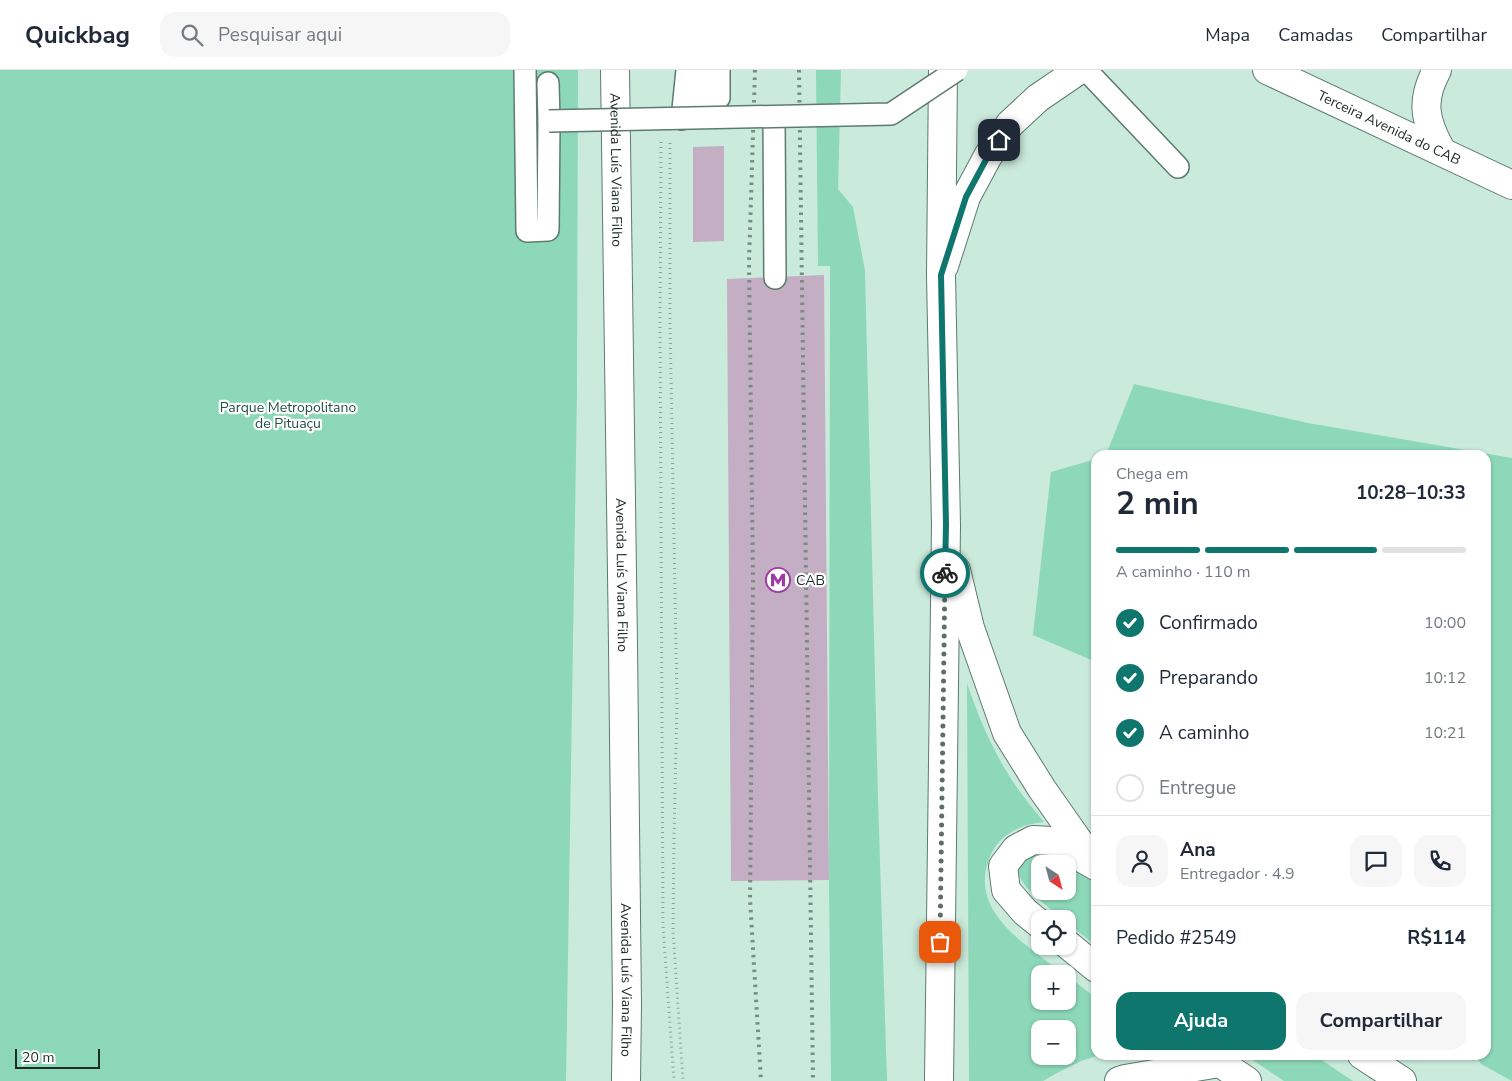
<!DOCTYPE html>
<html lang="pt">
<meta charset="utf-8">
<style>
body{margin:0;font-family:"Nunito Sans",sans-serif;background:#f6f6f7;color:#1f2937;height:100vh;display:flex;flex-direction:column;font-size:19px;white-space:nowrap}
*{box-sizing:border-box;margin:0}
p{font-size:16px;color:#747a83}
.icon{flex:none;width:28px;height:28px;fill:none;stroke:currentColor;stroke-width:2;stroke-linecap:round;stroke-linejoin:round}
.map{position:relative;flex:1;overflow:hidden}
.drawer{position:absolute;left:1091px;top:380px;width:400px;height:610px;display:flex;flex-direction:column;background:#fff;border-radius:15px;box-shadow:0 1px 4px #0004}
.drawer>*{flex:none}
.needle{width:32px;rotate:144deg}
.fabs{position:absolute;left:1031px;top:785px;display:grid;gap:10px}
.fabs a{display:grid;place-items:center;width:45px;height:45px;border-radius:10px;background:#fff;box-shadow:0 1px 4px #0004;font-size:25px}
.scale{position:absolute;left:15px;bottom:12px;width:85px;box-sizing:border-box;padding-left:5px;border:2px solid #202c26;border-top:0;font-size:14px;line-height:18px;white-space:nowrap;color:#202c26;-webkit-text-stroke:4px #fff;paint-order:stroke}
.pin{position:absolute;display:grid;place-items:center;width:42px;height:42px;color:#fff;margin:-21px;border-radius:10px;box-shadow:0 2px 8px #0006}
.courier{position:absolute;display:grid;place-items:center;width:50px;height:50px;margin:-25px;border:4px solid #0f766e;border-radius:50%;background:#fff;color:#222;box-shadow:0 1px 6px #0007}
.head em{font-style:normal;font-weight:700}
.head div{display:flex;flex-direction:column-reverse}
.head{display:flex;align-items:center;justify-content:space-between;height:85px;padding:0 25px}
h1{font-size:32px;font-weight:700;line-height:38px}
.bar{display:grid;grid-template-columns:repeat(4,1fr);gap:8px 5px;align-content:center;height:60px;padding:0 25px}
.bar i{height:6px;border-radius:4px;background:#e0e1e3}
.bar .current{background:#0f766e}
.bar p{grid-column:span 4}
.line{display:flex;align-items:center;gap:12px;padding:0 25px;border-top:1px solid #e0e1e3}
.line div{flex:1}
.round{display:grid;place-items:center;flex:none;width:52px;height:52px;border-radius:15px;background:#f6f6f7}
ol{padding:0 25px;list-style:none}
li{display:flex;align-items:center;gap:15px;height:55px}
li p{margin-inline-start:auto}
li .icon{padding:5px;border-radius:50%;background:#0f766e;color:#fff;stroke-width:4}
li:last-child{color:#747a83}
li i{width:28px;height:28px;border:2px solid #e0e1e3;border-radius:50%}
.primary-button{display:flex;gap:10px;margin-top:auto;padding:10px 25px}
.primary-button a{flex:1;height:58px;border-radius:15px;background:#0f766e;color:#fff;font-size:20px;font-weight:700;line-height:58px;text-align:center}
.primary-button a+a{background:#f6f6f7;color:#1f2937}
header{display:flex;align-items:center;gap:30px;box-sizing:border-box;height:70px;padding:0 25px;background:#fff;border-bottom:1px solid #e0e1e3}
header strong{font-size:24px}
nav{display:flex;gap:28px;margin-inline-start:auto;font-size:18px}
.search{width:350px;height:45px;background:#f6f6f7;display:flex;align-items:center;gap:12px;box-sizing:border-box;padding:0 18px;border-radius:15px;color:#747a83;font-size:19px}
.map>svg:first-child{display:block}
</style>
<header>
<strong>Quickbag</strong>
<div class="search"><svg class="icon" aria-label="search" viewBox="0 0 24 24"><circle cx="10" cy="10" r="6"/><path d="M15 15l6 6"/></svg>Pesquisar aqui</div>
<nav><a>Mapa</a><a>Camadas</a><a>Compartilhar</a></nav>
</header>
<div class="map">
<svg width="1512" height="1011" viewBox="0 0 1512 1011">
<rect width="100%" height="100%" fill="#caeadb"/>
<g fill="#8cd8b8" fill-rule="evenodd">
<polygon points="0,0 578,0 577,321 566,1011 0,1011"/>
<polygon points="816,0 841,0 838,119 853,137 865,201 878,729 887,1011 831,1011 829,810 830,196 818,196"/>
<polygon points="1134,314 1308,353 1512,388 1512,1011 1481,994 1474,985 1486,985 1486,385 1106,385"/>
<polygon points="1096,389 1096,592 1033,565 1051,402"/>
<path d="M967,613C977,643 989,672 1005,699C1016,718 1030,735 1044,752C1022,754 1001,763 991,784C965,841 1027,875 1064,904H1040V931H1068V906L1096,928V985H1100L1081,991L1057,1003L1043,1011H969ZM1040,959H1068V986H1040Z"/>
<path d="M1031,780L1061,785L1096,815V876L1068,853V849H1063C1050,837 1009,812 1020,792C1022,788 1028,783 1031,780ZM1040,794H1068V821H1040Z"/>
<polygon points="1245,985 1314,985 1353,1011 1284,1011"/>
</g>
<g fill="#c4aec4">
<polygon points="724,76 724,171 693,172 693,77"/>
<polygon points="824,205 829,810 731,811 727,209"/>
</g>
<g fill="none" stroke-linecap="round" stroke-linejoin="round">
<defs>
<g id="pedestrian">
<polyline points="525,0 527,161 548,160 549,51 548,13"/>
<polyline points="701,0 700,27 719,28 719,0"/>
<polyline points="1086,0 1178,97"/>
<polyline points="774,47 775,208"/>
<polyline points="682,49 687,0"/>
</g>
<g id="secondary">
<path id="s1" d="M1267,0L1512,115"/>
<path d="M1437,0C1420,31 1425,51 1441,80"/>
<polyline points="944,196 966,127 988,86 1010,54 1038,28 1079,0"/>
<polyline points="1040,854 1025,842 1006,820 1003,796 1016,779 1033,770 1051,771 1096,796"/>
<polyline points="1068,875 1096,898"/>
<polyline points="1208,985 1247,1011"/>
<polyline points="1362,985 1402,1011"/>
</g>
<g id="trunk">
<path id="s2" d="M615,0L623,576L627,934L626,1011"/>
<polyline points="956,500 970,558 1007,663 1042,719 1096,796"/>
<polyline points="939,1011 946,455 941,205 943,0"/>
<polyline points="1119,1011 1125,1009 1219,993"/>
</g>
</defs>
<use href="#pedestrian" stroke="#5e7b6e" stroke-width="24"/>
<use href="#secondary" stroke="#5e7b6e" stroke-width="30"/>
<use href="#trunk" stroke="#5e7b6e" stroke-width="30"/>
<g stroke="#8ca499" stroke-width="3" stroke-dasharray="1 4" stroke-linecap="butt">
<polyline points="661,72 660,251 663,856 674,1011"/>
<polyline points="670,73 670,253 677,632 674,767 673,861 683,1011"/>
</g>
<use href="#pedestrian" stroke="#fff" stroke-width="21"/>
<use href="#secondary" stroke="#fff" stroke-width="28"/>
<use href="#trunk" stroke="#fff" stroke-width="28"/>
<g stroke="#778d82" stroke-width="4" stroke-dasharray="2.5 5" stroke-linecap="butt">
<polyline points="755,0 749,192 753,509 750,829 761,1011"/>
<polyline points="799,0 813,1011"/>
</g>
<defs>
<polyline id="pedestrian-bridge" points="549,51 891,44 957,0"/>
</defs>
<use href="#pedestrian-bridge" stroke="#5e7b6e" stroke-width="24" stroke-linecap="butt"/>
<use href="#pedestrian-bridge" stroke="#fff" stroke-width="21"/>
</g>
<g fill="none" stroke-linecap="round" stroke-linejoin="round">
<polyline stroke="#5c6e65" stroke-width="5" stroke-dasharray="0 9" points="940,872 945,503"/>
<polyline stroke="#0f766e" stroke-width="6" points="945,503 946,455 941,205 966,127 988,86 999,70"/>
</g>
<defs>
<symbol id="metro-ring" viewBox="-11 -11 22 22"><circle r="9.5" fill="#fff" stroke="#9c3ba3" stroke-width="1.5"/><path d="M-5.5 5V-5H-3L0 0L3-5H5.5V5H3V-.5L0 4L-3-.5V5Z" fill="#9c3ba3"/></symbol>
</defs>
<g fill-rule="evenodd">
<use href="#metro-ring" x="764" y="496" width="28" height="28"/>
</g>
<g text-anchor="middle" stroke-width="4.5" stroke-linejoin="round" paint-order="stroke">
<g font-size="14" fill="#202c26" stroke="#fff">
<text dy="5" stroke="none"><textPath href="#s1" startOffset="135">Terceira Avenida do CAB</textPath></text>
<text dy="5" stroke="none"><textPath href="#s2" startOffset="100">Avenida Luís Viana Filho</textPath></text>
<text dy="5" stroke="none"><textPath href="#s2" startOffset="505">Avenida Luís Viana Filho</textPath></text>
<text dy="5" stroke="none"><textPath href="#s2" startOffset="910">Avenida Luís Viana Filho</textPath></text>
</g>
<g font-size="14" fill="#265241" stroke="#fff">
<text x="288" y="342">Parque Metropolitano<tspan x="288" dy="16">de Pituaçu</tspan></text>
</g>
<g font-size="14" fill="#202c26" stroke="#fff" text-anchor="start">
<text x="796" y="515">CAB</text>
</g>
</g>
</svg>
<div class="fabs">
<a><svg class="needle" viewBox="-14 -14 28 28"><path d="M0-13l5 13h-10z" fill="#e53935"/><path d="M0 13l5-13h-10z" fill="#747a83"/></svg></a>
<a><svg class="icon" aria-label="locate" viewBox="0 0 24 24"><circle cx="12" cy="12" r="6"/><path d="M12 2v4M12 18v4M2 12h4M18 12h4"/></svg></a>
<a>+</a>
<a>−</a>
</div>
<div class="scale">20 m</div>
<div class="pin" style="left:940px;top:872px;background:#ea580c"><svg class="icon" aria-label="bag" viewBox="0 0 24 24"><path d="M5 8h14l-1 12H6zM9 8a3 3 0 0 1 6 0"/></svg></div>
<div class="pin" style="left:999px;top:70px;background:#1f2937"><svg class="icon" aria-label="home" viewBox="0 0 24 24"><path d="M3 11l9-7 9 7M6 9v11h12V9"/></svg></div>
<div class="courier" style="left:945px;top:503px"><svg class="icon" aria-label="bike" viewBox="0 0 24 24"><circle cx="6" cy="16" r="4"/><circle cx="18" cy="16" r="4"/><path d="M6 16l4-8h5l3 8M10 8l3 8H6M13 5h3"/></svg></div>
<section class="drawer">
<div class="head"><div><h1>2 min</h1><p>Chega em</p></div><em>10:28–10:33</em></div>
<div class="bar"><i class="current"></i><i class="current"></i><i class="current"></i><i></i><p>A caminho · 110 m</p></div>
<ol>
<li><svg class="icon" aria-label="check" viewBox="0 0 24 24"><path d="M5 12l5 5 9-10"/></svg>Confirmado<p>10:00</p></li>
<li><svg class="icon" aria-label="check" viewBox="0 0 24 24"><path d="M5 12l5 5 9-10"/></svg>Preparando<p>10:12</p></li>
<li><svg class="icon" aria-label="check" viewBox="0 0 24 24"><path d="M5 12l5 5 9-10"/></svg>A caminho<p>10:21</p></li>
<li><i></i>Entregue</li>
</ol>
<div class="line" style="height:90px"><a class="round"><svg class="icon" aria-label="person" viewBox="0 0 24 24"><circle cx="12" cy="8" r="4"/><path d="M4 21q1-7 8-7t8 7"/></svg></a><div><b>Ana</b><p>Entregador · 4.9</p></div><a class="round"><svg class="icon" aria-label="chat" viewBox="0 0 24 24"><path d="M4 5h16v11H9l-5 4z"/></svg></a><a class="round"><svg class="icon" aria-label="phone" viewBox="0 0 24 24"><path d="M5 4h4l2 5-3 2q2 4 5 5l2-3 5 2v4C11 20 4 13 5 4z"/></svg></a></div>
<div class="line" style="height:65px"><div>Pedido #2549</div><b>R$114</b></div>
<div class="primary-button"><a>Ajuda</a><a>Compartilhar</a></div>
</section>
</div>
